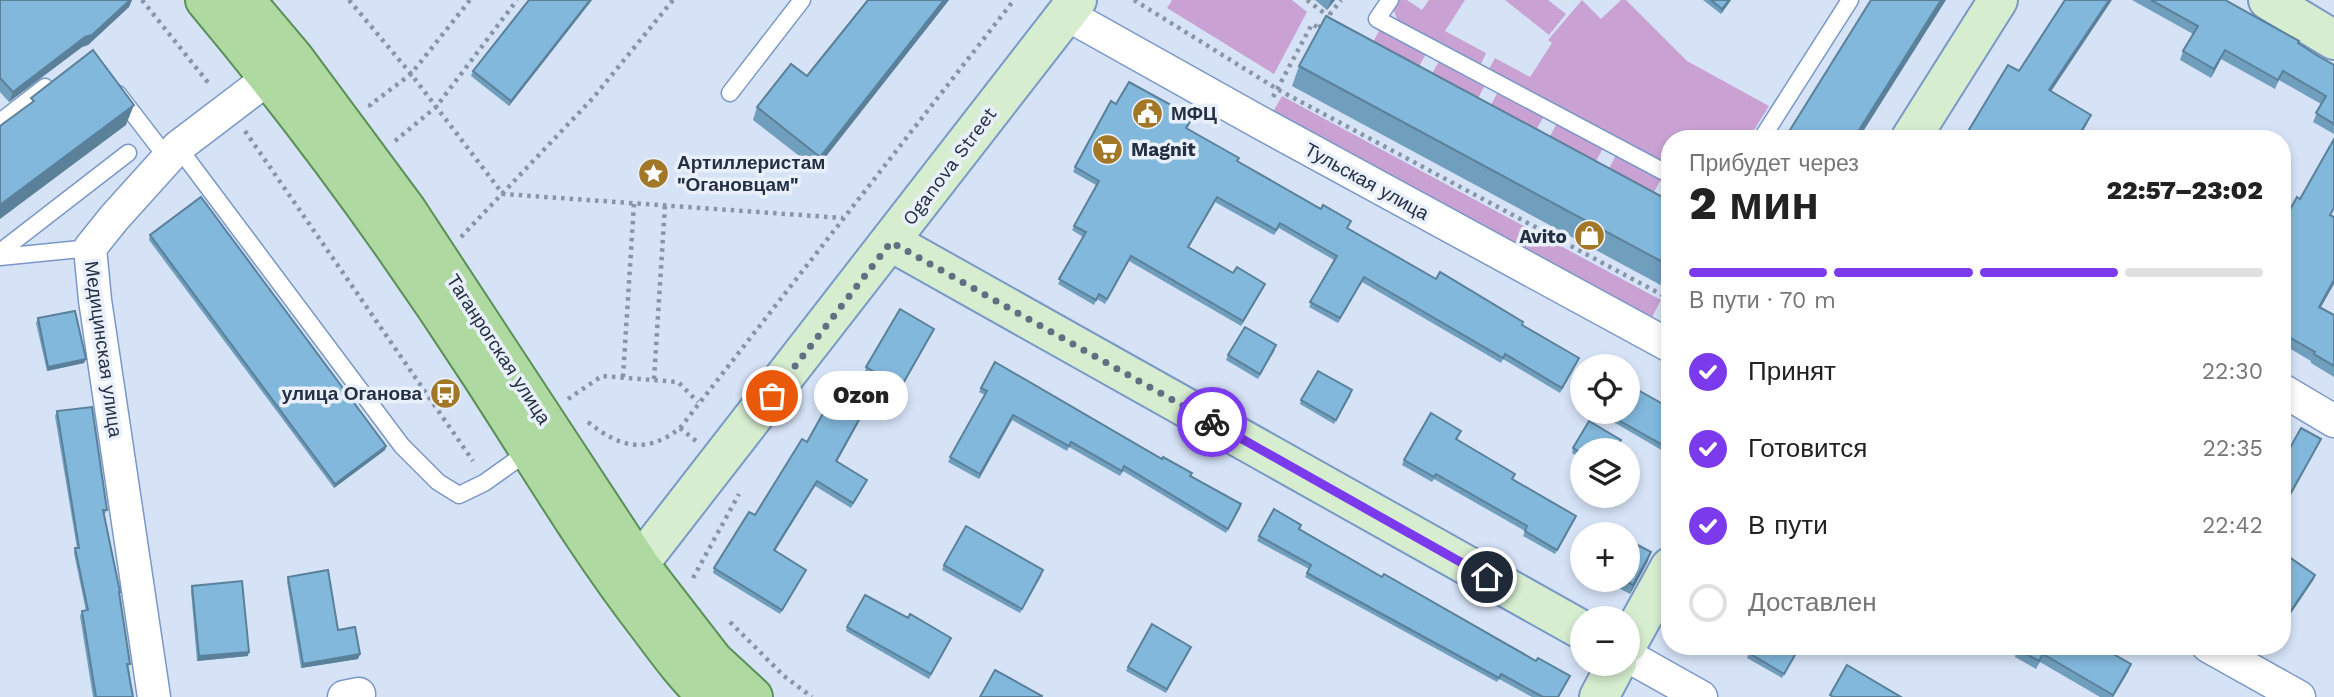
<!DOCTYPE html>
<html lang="ru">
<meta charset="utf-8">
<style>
body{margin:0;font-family:"Work Sans",sans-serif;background:#f2f2f2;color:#222;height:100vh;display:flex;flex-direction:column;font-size:26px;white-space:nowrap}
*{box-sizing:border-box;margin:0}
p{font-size:23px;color:#767676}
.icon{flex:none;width:38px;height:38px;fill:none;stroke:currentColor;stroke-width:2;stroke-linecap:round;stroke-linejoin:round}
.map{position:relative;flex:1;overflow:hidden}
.drawer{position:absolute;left:1661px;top:130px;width:630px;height:525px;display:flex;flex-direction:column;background:#fff;border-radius:28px;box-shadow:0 4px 10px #0003}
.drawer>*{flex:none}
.fabs{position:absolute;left:1570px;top:354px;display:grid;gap:14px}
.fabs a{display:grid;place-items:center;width:70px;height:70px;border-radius:50%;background:#fff;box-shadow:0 4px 10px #0003;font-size:35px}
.pin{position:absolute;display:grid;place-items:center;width:60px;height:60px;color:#fff;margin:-30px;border:4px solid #fff;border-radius:50%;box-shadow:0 2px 7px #0007}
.courier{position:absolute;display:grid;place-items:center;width:70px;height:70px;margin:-35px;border:5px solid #7c3aed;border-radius:50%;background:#fff;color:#222;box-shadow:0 2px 9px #0007}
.bubble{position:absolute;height:49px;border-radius:24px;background:#fff;box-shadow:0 4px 10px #0003;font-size:23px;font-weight:800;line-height:49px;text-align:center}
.head em{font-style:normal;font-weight:800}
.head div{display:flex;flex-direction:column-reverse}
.head{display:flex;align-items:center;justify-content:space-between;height:119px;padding:0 28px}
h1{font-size:46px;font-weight:800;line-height:52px}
.bar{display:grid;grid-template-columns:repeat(4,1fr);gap:10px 7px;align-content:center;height:84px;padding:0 28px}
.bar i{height:9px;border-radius:5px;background:#e0e0e0}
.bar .active{background:#7c3aed}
.bar p{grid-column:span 4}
ol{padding:0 28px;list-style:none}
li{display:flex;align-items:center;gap:21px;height:77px}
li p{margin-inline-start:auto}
li .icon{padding:7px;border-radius:50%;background:#7c3aed;color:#fff;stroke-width:4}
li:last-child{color:#767676}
li i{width:38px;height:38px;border:4px solid #e0e0e0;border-radius:50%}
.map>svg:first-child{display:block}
</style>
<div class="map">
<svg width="2334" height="697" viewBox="0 0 2334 697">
<rect width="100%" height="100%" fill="#d6e3f7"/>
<g fill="#c9a2d3">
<polygon points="1172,0 1292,0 1307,12 1274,74 1167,8"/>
<polygon points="1399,0 1407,0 1422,10 1429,0 1465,0 1445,31 1486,53 1480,66 1398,22 1393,8"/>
<polygon points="1505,0 1548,0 1566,14 1549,35"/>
<polygon points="1582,0 1601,19 1621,0 1626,0 1687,61 1769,106 1749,138 1670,138 1669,168 1488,71 1495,58 1530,77 1552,43 1548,40"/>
<polygon points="1380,29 1426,54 1415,74 1369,50"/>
<polygon points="1439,61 1485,85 1474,106 1428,81"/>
<polygon points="1498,92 1544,116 1532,137 1487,112"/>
<polygon points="1282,96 1661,300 1649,323 1269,119"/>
<polygon points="1557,123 1603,148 1592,169 1546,144"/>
<polygon points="1616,155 1661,179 1650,200 1605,176"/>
</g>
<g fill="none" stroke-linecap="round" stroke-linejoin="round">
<defs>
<g id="lane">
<polyline points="1390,0 1377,19 1670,175"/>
<polyline points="730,93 802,0"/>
<polyline points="118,94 168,159"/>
<polyline points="0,122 45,87"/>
<polyline points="1762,138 1850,0"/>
<polyline points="178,147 402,446 438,482 459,495 484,483 529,451"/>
<polyline points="0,252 128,153"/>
<polyline points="0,257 90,248"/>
</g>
<g id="street">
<polyline points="1066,14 1259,122 1670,346"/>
<polyline points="2282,390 2334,421"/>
<polyline points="2208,646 2299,697"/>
<polyline points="1628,656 1701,697"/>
<polyline points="154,697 95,300 90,248 114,218 178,147 270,77"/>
<polyline points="344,697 359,694"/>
</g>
<g id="secondary">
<polyline points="2268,0 2334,40"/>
<polyline points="1911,138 1998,0"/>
<polyline points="891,242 1582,630"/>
<polyline points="639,564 1077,0"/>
<polyline points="1628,643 1670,567"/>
<polyline points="1599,697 1617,663"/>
</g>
<g id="primary">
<path d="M205,0C303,117 396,244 479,372C534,456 585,544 647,624C666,649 684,675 708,697"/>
<polyline points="245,0 294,58 406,209 639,564 714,661 753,697"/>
</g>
</defs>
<use href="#lane" stroke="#7a98c6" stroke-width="19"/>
<use href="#street" stroke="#7a98c6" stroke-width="35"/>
<use href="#secondary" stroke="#7a98c6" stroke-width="42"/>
<use href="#primary" stroke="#5a8f57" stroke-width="42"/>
<g stroke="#8895a8" stroke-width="4.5" stroke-dasharray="3.5 5" stroke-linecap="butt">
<polyline points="142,0 210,85"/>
<polyline points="349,0 411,74 503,194 843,218"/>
<polyline points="1134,0 1277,89 1670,299"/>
<polyline points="1307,0 1328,16"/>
<polyline points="1319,28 1341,0"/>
<polyline points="1273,97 1312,24 1324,31"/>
<polyline points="371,107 370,105 411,74 470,0"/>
<polyline points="245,131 473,461"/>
<polyline points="395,141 436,107 517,0"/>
<polyline points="461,237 593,98 673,0"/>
<polyline points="623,377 634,204"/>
<polyline points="654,379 665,205"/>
<polyline points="568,399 602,376 678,382 698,402"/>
<path d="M588,422C619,447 646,455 680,428L1014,0"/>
<polyline points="680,428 696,441"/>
<polyline points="693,578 739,494"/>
<polyline points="730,622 784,676 812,697"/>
</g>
<use href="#lane" stroke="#fff" stroke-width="16"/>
<use href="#street" stroke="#fff" stroke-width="32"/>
<use href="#secondary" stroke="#d6edd0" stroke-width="38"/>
<use href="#primary" stroke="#aedaa1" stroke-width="38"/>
</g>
<g fill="#709ebd">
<polygon points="0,0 132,0 129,7 88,45 82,47 9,102 0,92"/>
<polygon points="529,0 592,0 509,106 471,76 473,71"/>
<polygon points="868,0 949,0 816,169 753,120 757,107 807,76"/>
<polygon points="1315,0 1335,0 1327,10"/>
<polygon points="1703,0 1731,0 1721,14"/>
<polygon points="2132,0 2225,0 2334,65 2334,134 2313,122 2321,104 2279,80 2275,89 2221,59 2211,78 2180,60 2183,51 2193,34"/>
<polygon points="1299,66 1670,201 1670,285 1668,289 1292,86"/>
<polygon points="1116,104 1193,117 1187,129 1237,161 1347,228 1436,279 1523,322 1522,325 1577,363 1560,393 1503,359 1501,363 1362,282 1338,323 1309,307 1334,260 1279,228 1274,235 1215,202 1188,247 1233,273 1265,284 1241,326 1129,261 1105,304 1097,299 1094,305 1058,284 1083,237 1072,230 1096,185 1073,172 1075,167"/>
<polygon points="2300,199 2331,216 2321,307 2334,315 2334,377 2311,363 2311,361 2282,344 2282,224"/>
<polygon points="150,235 386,446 385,450 334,488 149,240"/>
<polygon points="38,318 86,359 84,363 47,371 36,323"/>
<polygon points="934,329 899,392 865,372 866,367"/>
<polygon points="1275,350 1258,379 1226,360 1228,355"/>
<polygon points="981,388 1190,476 1241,504 1240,509 1226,533 1123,471 1120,476 1069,447 1067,451 1012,420 979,479 948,462 985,395 979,392"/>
<polygon points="1351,395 1334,424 1300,404 1301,400"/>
<polygon points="866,407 837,461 867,480 851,508 815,486 775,551 806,570 804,574 780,614 713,573 714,568 755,515 807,442"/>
<polygon points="1670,408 1670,455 1610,420 1611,416"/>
<polygon points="57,411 107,510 104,515 120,592 119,596 133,697 93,697 80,616 82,611 86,611 74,553 75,548 77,548 55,416"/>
<polygon points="1461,431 1457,440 1513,480 1576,516 1555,554 1523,536 1525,531 1434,479 1432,482 1402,465 1404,460"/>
<polygon points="2321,439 2285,505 2282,503 2282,453 2286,455"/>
<polygon points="1621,440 1619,445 1582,450 1582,459 1572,453 1573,448"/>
<polygon points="1301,525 1300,529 1382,577 1536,661 1570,676 1559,697 1532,697 1499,679 1497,682 1305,577 1309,569 1257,541 1259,536"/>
<polygon points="2282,552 2315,575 2314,579 2289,616 2282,612"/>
<polygon points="1648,561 1630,594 1611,584 1613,579 1628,579"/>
<polygon points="944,565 1042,575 1020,613 942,570"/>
<polygon points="288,577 360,654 358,659 301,668 287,581"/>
<polygon points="192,586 248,656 197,661 191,591"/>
<polygon points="908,618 951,638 929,679 846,631 847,627"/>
<polygon points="1801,646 1782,678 1747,658 1749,653"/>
<polygon points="2017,649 2131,664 2128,672 2113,697 2100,697 2040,662 2036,669 2015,657"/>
<polygon points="1189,651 1166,693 1126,671 1128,667"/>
</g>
<g fill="#5b819a">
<polygon points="130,0 132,0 129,7 88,45 82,47 9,102 13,92"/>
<polygon points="590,0 592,0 509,106 511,101"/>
<polygon points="944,0 949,0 816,169 820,157"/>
<polygon points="1331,0 1335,0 1327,10"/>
<polygon points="1729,0 1731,0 1721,14 1722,9"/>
<polygon points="1941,0 1946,0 1859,138 1854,138"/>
<polygon points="2109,0 2112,0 2046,99 2049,90"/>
<polygon points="2225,50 2221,59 2211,78 2214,69"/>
<polygon points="134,105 126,125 0,219 0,205"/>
<polygon points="2091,115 2087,124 2079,138 2077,138"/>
<polygon points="1217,197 1215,202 1186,252 1188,247"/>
<polygon points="1364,277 1362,282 1338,323 1340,318"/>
<polygon points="2334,280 2334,284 2316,316 2319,307"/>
<polygon points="1265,284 1263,289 1241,326 1243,321"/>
<polygon points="934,329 932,333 899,392 901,387"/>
<polygon points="86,359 84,363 47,371 48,367"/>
<polygon points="866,407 865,411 835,465 836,461"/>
<polygon points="1013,415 1012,420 979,479 980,474"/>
<polygon points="2321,439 2319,444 2285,505 2287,500"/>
<polygon points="386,446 385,450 334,488 335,484"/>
<polygon points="817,481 815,486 772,555 774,550"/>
<polygon points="1651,552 1648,561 1630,594 1633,585"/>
<polygon points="2315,575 2314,579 2289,616 2290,612"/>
<polygon points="249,652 248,656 197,661 199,656"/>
<polygon points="360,654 358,659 301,668 303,664"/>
<polygon points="2131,664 2128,672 2113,697 2112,697"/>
</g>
<g fill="#82b8dc" stroke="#5b819a" stroke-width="2">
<polygon points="0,0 130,0 92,35 85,37 13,92 0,78"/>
<polygon points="529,0 590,0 511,101 473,71"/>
<polygon points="868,0 944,0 820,157 757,107 791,64 807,76"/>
<polygon points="1711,0 1729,0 1722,9"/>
<polygon points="1871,0 1941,0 1854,138 1785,138"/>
<polygon points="2065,0 2109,0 2049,90 2091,115 2077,138 1964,138 2008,65 2019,71"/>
<polygon points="2151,0 2225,0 2299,41 2298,43 2318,56 2334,65 2334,124 2316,113 2326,96 2283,71 2278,80 2225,50 2214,69 2183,51 2198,26"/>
<polygon points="1326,16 1670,201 1670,266 1299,66"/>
<polygon points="93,50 134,105 0,205 0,126 34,101 31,98"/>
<polygon points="1129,82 1193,117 1186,128 1239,158 1237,161 1321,209 1323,205 1351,221 1347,228 1436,279 1440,272 1523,322 1522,325 1579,358 1562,388 1505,354 1503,358 1364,277 1340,318 1310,302 1337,256 1280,223 1276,230 1217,197 1188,247 1233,273 1237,267 1265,284 1243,321 1131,256 1107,299 1099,294 1096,300 1059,279 1086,232 1074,226 1099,181 1075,167 1111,101 1116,104"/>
<polygon points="2334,139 2334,208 2330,215 2334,217 2334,280 2319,307 2334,315 2334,366 2314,354 2315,352 2282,333 2282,245 2285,240 2282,239 2282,224 2297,197 2300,199"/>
<polygon points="201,197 386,446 335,484 150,235"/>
<polygon points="900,309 934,329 901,387 866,367"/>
<polygon points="75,311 86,359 48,367 38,318"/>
<polygon points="1245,327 1276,345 1260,374 1228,355"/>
<polygon points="995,362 1162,459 1163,457 1192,473 1190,476 1241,504 1228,529 1124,466 1122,471 1071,442 1069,446 1013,415 980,474 950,457 987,391 981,388"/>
<polygon points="1318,371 1352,390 1336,420 1301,400"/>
<polygon points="1629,385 1670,408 1670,449 1611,416 1614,411 1628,411 1628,388"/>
<polygon points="836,390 866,407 836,461 867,480 853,503 817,481 774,550 806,570 782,610 714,568 749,512 755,515 802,439 807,442"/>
<polygon points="92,407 107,510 103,510 120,592 119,592 130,664 127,664 133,697 96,697 82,611 88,610 75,548 79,548 57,411"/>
<polygon points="1431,413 1461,431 1456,439 1515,474 1512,479 1576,516 1557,550 1525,531 1527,526 1436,474 1434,477 1404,460"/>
<polygon points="1589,421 1621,440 1615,450 1582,450 1582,453 1573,448"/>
<polygon points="2301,428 2321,439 2287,500 2282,497 2282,453 2286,455"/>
<polygon points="1274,509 1301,525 1299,529 1382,577 1384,574 1536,661 1538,658 1570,676 1558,697 1543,697 1501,674 1499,678 1307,573 1311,565 1259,536"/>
<polygon points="966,526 1043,570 1022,609 944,565"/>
<polygon points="1632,542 1651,552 1633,585 1623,579 1628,579 1628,550"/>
<polygon points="2282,552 2315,575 2290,612 2282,606"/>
<polygon points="328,570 338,630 355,627 360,654 303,664 288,577"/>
<polygon points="242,581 249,652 199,656 192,586"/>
<polygon points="865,595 908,618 910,614 951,638 931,674 847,627"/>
<polygon points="1152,624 1191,647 1167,689 1128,667"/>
<polygon points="1753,646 1800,646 1784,674 1749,653"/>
<polygon points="2019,646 2099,646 2131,664 2113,695 2043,654 2039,661 2017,649"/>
<polygon points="1847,665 1901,697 1833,697 1830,695"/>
<polygon points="995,670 1042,696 1041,697 980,697"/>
</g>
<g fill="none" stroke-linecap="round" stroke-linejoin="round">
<polyline stroke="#626e81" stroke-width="7" stroke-dasharray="0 12.6" points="772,396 891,242 1212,422"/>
<polyline stroke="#7c3aed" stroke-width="9" points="1212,422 1487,577"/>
</g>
<defs>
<symbol id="civic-disc" viewBox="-11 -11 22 22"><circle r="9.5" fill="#a27727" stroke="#e9f0fa"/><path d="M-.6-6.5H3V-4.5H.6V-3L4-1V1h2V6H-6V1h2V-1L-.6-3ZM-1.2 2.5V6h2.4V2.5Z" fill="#fff"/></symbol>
<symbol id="supermarket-disc" viewBox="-11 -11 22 22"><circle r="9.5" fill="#a27727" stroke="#e9f0fa"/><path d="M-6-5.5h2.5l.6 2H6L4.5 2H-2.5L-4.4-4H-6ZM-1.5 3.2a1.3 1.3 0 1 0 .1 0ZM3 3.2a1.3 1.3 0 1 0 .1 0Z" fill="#fff"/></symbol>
<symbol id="sight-disc" viewBox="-11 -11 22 22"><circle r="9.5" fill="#a27727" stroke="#e9f0fa"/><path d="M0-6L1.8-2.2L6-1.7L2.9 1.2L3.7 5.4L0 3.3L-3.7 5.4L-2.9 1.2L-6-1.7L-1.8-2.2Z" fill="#fff"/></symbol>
<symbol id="shop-disc" viewBox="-11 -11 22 22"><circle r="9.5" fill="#a27727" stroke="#e9f0fa"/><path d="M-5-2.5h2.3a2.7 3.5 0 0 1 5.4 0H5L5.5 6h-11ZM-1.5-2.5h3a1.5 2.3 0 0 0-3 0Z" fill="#fff"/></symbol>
<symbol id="bus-disc" viewBox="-11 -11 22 22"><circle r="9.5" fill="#a27727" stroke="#e9f0fa"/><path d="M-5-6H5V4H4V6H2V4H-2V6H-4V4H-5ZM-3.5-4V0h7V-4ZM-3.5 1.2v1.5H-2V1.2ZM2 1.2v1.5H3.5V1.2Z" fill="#fff"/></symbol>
</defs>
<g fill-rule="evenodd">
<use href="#civic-disc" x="1130" y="96" width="35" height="35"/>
<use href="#supermarket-disc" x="1090" y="132" width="35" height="35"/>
<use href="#sight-disc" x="636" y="156" width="35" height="35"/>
<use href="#shop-disc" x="1572" y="218" width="35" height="35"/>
<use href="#bus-disc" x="428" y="376" width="35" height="35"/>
</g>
<g text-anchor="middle" stroke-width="7" stroke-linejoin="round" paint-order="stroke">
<g font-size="19" font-weight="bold" fill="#232f42" stroke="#e9f0fa" text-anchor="start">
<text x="1171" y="120">МФЦ</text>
<text x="1131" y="156">Magnit</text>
<text x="677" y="169">Артиллеристам<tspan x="677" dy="22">"Огановцам"</tspan></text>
<text x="1567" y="243" text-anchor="end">Avito</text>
<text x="422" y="400" text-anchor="end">улица Оганова</text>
</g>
<g font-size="19" fill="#232f42" stroke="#e9f0fa">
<text transform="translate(949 166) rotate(-53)" y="7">Oganova Street</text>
<text transform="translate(1367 181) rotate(29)" y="7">Тульская улица</text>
<text transform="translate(104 349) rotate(82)" y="7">Медицинская улица</text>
<text transform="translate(499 349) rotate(57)" y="7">Таганрогская улица</text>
</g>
</g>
</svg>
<div class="fabs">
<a><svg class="icon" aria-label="locate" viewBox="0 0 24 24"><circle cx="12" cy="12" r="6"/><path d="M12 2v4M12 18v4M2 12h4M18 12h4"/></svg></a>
<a><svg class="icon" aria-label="layers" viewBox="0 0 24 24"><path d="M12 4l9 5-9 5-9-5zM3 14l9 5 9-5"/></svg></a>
<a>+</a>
<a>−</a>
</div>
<div class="pin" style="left:772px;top:396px;background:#ea580c"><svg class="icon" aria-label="bag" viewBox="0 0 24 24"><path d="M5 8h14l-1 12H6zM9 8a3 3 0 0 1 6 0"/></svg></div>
<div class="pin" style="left:1487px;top:577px;background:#1f2937"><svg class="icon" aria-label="home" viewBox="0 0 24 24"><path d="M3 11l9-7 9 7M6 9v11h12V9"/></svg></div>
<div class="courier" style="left:1212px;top:422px"><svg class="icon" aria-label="bike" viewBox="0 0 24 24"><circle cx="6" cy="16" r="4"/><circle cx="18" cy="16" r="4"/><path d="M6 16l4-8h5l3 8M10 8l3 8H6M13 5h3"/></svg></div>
<div class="bubble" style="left:814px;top:371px;width:94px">Ozon</div>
<section class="drawer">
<div class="head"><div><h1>2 мин</h1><p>Прибудет через</p></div><em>22:57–23:02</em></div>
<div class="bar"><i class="active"></i><i class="active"></i><i class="active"></i><i></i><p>В пути · 70 m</p></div>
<ol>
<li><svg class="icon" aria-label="check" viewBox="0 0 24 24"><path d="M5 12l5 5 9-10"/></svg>Принят<p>22:30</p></li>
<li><svg class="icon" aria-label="check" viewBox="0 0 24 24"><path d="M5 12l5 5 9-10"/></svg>Готовится<p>22:35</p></li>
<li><svg class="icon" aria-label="check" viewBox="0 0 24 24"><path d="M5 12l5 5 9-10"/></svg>В пути<p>22:42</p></li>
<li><i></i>Доставлен</li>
</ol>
</section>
</div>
